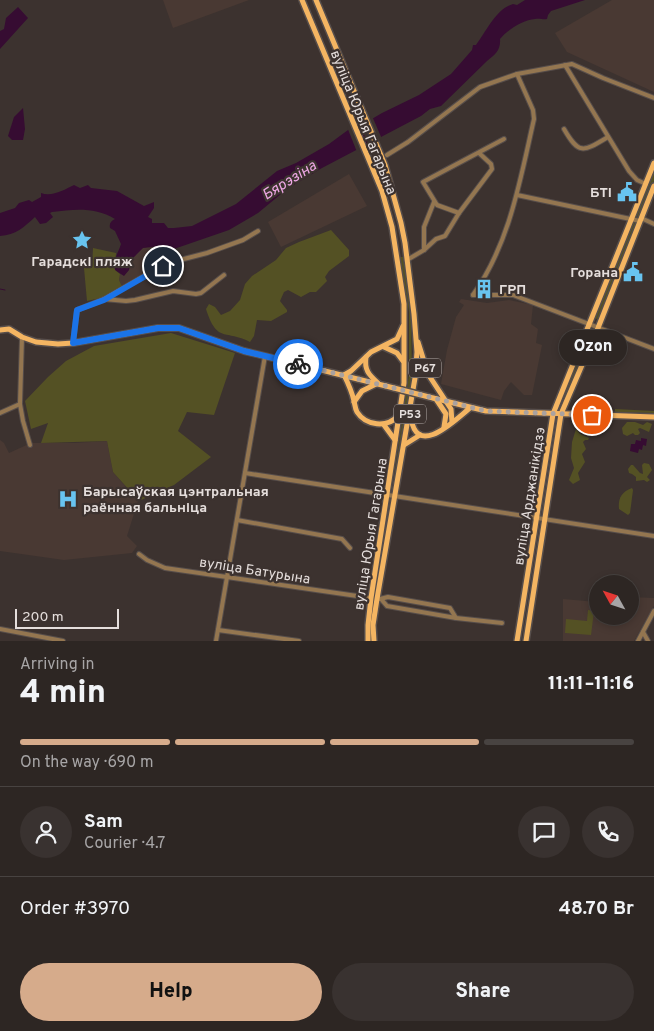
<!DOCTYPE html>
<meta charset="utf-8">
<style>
body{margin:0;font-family:Overpass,sans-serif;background:#393230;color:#f1f3f6;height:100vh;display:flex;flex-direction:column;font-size:19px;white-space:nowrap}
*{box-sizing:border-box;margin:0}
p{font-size:16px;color:#a7a5a6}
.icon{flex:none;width:28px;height:28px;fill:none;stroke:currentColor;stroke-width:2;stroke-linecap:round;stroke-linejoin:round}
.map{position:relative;height:641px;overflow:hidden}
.panel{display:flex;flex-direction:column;background:#2d2623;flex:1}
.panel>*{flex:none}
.needle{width:32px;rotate:310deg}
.controls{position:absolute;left:589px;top:575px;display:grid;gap:10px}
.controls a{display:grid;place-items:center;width:50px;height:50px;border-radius:50%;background:#2d2623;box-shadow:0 2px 8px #0003,0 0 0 1px #484341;font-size:25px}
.scale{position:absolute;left:15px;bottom:12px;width:104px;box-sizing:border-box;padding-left:5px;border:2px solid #e5dedc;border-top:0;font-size:14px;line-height:18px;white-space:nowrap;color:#e5dedc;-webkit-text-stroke:4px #3c322f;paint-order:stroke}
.pin{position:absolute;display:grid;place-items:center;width:42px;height:42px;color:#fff;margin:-21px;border:2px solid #fff;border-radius:50%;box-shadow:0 1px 5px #0007}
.courier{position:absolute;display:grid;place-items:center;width:50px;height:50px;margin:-25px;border:4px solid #1a73e8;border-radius:50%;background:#fff;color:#222;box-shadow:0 1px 6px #0007}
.bubble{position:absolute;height:35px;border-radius:18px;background:#2d2623;box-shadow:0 2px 8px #0003,0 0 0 1px #484341;font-size:16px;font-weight:800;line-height:35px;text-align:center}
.overview em{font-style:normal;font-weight:800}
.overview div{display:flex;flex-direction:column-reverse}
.overview{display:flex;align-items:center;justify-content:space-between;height:85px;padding:0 20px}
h1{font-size:32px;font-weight:800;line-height:38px}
.bar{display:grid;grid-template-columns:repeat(4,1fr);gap:8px 5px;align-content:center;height:60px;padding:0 20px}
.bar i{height:6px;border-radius:4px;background:#484341}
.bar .selected{background:#d6ab8b}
.bar p{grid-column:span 4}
.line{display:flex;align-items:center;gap:12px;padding:0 20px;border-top:1px solid #484341}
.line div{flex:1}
.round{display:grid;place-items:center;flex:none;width:52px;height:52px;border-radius:26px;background:#393230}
.primary-button{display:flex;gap:10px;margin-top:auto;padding:10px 20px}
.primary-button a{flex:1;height:58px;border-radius:30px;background:#d6ab8b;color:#111;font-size:20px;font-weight:800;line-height:58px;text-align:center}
.primary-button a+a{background:#393230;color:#f1f3f6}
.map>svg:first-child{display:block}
</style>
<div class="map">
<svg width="654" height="641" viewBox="0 0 654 641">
<rect width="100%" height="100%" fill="#3c322f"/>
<g fill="#493933">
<polygon points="163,0 249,0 173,28"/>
<polygon points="612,0 654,0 654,92 567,52 555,33"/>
<polygon points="349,174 367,206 281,247 268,222"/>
<polygon points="151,246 161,246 171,250 174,258 122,286 119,280 120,274 124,275 129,270 131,260 138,252 143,248"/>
<polygon points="461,299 487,303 509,300 533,305 531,324 538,329 536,343 542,345 532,395 524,395 511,382 504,391 501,400 441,384 447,350 456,317 464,305 459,302"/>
<polygon points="0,440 4,443 9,453 31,443 74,443 107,441 113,472 138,501 127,536 137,546 132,553 64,560 0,551"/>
<polygon points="630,597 654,598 654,606 634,641 563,641 563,599 597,602 598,616 630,616"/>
</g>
<g fill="#545124">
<polygon points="654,168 654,181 640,216 637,217 636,214"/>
<polygon points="634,221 637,224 599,318 596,319 594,317"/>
<path d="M331,230L349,250V256L329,271L325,277L327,281L316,292H310L301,297L288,290L284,292L280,301L287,310V312L271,321L257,320L254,336L250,342C226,329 217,344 206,309L209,304L215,307L221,315L230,311L240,300L245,284L252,276L276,260L286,248L299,242Z"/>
<path d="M93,248L116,253C116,263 110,267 120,274L119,280L122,286L105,297L87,301L84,268H92Z"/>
<polygon points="400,257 403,257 411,312 412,376 393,483 409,375 409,312"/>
<polygon points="590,329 594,331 566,397 562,396"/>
<polygon points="171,333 235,353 214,415 187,412 178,431 211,457 174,485 139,501 113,472 107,441 41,443 48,423 31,429 25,401 48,377 66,361 94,346"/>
<polygon points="576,407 605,408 606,411 576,411"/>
<polygon points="615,409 654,411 654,413 615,412"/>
<polygon points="580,420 599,420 598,425 601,429 593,431 589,426 584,427 579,422"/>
<polygon points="627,422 635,422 643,425 647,422 652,424 649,432 640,428 638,429 640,433 638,435 635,435 633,433 627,436 623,434 622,428"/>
<polygon points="576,429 580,434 589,438 588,440 585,440 583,442 586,449 582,454 585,462 578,473 580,480 573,484 569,480 574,468 571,458 572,442"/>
<polygon points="644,463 649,464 652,470 647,477 650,480 647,482 644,480 636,481 636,477 632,474 629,473 628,469 631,465 633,465 640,473 643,474 642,465"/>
<path d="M632,488L633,490L630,513L628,515L619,509C618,499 621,492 632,488Z"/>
<polygon points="588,610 594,611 591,635 565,633 566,619 587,621"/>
</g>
<g fill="#360c32">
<path d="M525,0H585L551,11L548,15L547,19C543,20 540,18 535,19C523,20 507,30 500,39C501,50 495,55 487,61L441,106L430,109L421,116L322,168L287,189L258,213L229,230L171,250L161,246L143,248L131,260L129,270L124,276L115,270C113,260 118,253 121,244L115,231L110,228C109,223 111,221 115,219C95,207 75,209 52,212L50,213L53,217L46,223L40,224L35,217C24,227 16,235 0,236V213L15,208L19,203L29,200L32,202L41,197V193C52,197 64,190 74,185L80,188L88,185L91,188L117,191L144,206L154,202V208L148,217L152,219V223H164L168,228H174L192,226L236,204L277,171L296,163L329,144L348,130L365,123L382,113L419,95L451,74L472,50L473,45H476C486,32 496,9 513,4L517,5Z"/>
<polygon points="18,7 28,18 0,49 0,31 4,29 6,18"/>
<polygon points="23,108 25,129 23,140 12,140 8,136 14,117"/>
<polygon points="641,438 647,439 646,446 643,445 642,450 639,449 638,453 630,451 631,444 635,444 636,440 641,441"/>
</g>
<g fill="#3c322f">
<polygon points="372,116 382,139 369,146 359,123"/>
<polygon points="356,124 366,148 357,152 347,127"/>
</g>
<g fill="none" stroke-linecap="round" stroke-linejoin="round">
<polyline stroke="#360c32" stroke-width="1" points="0,289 5,290"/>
<defs>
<g id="minor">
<polyline points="565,65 629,171 637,180 646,184"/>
<path d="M564,129C579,155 583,152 608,137"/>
<polyline points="387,155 408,142 480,87 517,74 572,64 603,78 654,98"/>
<polyline points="517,195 640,221"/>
<polyline points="459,213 437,205 423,182 504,139"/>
<polyline points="641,218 654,224"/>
<polyline points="424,250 424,227 434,202"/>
<polyline points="407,260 424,250 436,239 445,236 459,213 492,169 491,164 479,153"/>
<path d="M473,295C510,243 520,180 534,119L533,110L517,74"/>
<polyline points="473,295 513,295 654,349"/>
<polyline points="104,299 126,301 135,300 173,291 196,294 201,293 224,275"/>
<polyline points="22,337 20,404 23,421 30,445"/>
<polyline points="73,343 77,310 104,299 153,271 172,262 207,253 243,240 258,231"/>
<polyline points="0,413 20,404"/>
<polyline points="245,473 654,536"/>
<polyline points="237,520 342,539 350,548"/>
<polyline points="139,554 147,560 165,568 371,598"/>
<polyline points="380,599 388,597 450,608 456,618"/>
<polyline points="381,599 387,606 456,618 502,623"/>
<polyline points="0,629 63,641"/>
<polyline points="218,630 299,641"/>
<polyline points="643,632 648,641"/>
<polyline points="216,641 265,356"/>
<polyline points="638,641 654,611"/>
</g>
<g id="major">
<polyline points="302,0 382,191 392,227 404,304 404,383 371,598 368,625 368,641"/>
<polyline points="316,0 385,165 401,223 405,243 414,314 417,352 415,378 377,599 373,625 374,641"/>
<polyline points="0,330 9,329 22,337 36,342 58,344 73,343 158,328 179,328 244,351 386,386"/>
<polyline points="418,342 428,374 451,409 452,422"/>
<polyline points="384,347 397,353 403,361"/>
<path d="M366,357C364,370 369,375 378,383"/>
<path d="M344,375C348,383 352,392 354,401C355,405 355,408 357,412C366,426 387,428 398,416"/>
<polyline points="344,375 351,371 371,352 397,339 403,326"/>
<polyline points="433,398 486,411 654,417"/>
<polyline points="436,399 446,414 444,427"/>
<polyline points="354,402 362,391 376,384"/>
<path d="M411,418C417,459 456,419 470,408"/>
<polyline points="384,425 395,440"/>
<polyline points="404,445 420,435"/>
<polyline points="517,641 553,414 654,163"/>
<polyline points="526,641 561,414 598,328 654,186"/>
</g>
</defs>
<use href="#minor" stroke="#574e4b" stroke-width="6"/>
<use href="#major" stroke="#574e4b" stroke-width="8"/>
<use href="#minor" stroke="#947650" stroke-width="4"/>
<use href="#major" stroke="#f4b562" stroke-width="5"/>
<defs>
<polyline id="major-bridge" points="386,386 433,398"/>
</defs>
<use href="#major-bridge" stroke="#574e4b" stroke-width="8" stroke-linecap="butt"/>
<use href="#major-bridge" stroke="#f4b562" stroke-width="5"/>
</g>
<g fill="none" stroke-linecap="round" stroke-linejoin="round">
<polyline stroke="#aaa29f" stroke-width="5" stroke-dasharray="0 9" points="298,364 486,411 592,415"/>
<polyline stroke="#1a73e8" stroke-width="6" points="163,266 104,300 77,310 73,343 158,328 179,328 244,351 298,364"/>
</g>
<defs>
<symbol id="civic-bare" viewBox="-9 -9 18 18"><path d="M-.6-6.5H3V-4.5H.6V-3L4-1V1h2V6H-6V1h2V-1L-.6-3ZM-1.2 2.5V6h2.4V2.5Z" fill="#68c4f0" stroke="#3c322f" stroke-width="2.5" paint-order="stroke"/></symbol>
<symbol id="sight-bare" viewBox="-9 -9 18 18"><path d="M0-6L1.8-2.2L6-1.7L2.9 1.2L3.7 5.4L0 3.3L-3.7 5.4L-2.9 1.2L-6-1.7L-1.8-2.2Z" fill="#68c4f0" stroke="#3c322f" stroke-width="2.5" paint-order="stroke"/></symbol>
<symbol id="building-bare" viewBox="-9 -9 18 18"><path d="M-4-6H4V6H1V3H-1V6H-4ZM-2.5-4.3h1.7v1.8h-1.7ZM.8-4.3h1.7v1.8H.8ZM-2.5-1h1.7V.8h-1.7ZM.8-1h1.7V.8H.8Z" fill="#68c4f0" stroke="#3c322f" stroke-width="2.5" paint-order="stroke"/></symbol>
<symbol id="hospital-bare" viewBox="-9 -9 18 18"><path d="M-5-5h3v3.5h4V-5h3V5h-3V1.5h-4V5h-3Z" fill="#68c4f0" stroke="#3c322f" stroke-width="2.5" paint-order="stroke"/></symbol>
</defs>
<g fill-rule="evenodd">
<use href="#civic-bare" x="613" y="178" width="28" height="28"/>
<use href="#sight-bare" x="68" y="226" width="28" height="28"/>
<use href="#civic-bare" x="619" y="258" width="28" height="28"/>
<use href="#building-bare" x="470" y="275" width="28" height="28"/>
<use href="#hospital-bare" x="54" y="485" width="28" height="28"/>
</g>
<g text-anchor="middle" stroke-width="4.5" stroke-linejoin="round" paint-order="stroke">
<g fill="#3c322f" stroke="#b2aaa8" stroke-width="1">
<rect x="409" y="358.5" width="32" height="19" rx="4"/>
<rect x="394" y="404.5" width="32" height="19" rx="4"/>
</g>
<g font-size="12" font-weight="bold" fill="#e5dedc">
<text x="425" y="372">Р67</text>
<text x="410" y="418">Р53</text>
</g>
<g font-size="14" fill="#e5dedc" stroke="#3c322f">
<text transform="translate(364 122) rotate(68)" y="5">вуліца Юрыя Гагарына</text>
<text transform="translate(529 496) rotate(-81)" y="5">вуліца Арджанікідзэ</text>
<text transform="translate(370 534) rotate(-81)" y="5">вуліца Юрыя Гагарына</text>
<text transform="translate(255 570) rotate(9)" y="5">вуліца Батурына</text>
</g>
<g font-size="14" font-weight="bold" fill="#e5dedc" stroke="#3c322f" text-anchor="end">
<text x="612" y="197">БТІ</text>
<text x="82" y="266" text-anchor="middle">Гарадскі пляж</text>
<text x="618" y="277">Горана</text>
<text x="499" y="294" text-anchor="start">ГРП</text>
<text x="83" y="496" text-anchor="start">Барысаўская цэнтральная<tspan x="83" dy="16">раённая бальніца</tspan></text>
</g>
<g font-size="15" font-style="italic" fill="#f0a8e6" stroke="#3c322f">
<text transform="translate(289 180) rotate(-32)" y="5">Бярэзіна</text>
</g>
</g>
</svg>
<div class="controls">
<a><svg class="needle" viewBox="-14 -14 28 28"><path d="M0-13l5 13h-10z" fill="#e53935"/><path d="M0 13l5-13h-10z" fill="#a7a5a6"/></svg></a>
</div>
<div class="scale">200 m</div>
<div class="pin" style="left:592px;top:415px;background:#ea580c"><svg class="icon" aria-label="bag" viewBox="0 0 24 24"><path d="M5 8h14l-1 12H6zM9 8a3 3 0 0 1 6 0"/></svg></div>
<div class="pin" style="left:163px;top:266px;background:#1f2937"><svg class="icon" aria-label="home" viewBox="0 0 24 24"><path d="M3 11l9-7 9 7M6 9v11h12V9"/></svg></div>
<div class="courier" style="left:298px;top:364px"><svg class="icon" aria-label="bike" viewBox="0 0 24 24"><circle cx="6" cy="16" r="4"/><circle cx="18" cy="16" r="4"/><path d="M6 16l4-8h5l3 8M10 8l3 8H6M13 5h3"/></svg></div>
<div class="bubble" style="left:559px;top:330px;width:68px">Ozon</div>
</div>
<section class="panel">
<div class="overview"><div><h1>4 min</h1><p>Arriving in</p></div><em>11:11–11:16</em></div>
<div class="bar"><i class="selected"></i><i class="selected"></i><i class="selected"></i><i></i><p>On the way · 690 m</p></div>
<div class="line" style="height:90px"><a class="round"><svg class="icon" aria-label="person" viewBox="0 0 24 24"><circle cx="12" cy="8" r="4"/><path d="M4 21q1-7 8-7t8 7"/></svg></a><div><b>Sam</b><p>Courier · 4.7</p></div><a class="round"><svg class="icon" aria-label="chat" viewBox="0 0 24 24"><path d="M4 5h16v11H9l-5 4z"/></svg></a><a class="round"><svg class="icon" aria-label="phone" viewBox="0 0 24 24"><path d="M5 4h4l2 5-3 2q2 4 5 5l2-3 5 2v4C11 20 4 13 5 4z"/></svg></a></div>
<div class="line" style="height:65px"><div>Order #3970</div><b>48.70 Br</b></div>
<div class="primary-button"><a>Help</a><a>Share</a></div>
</section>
